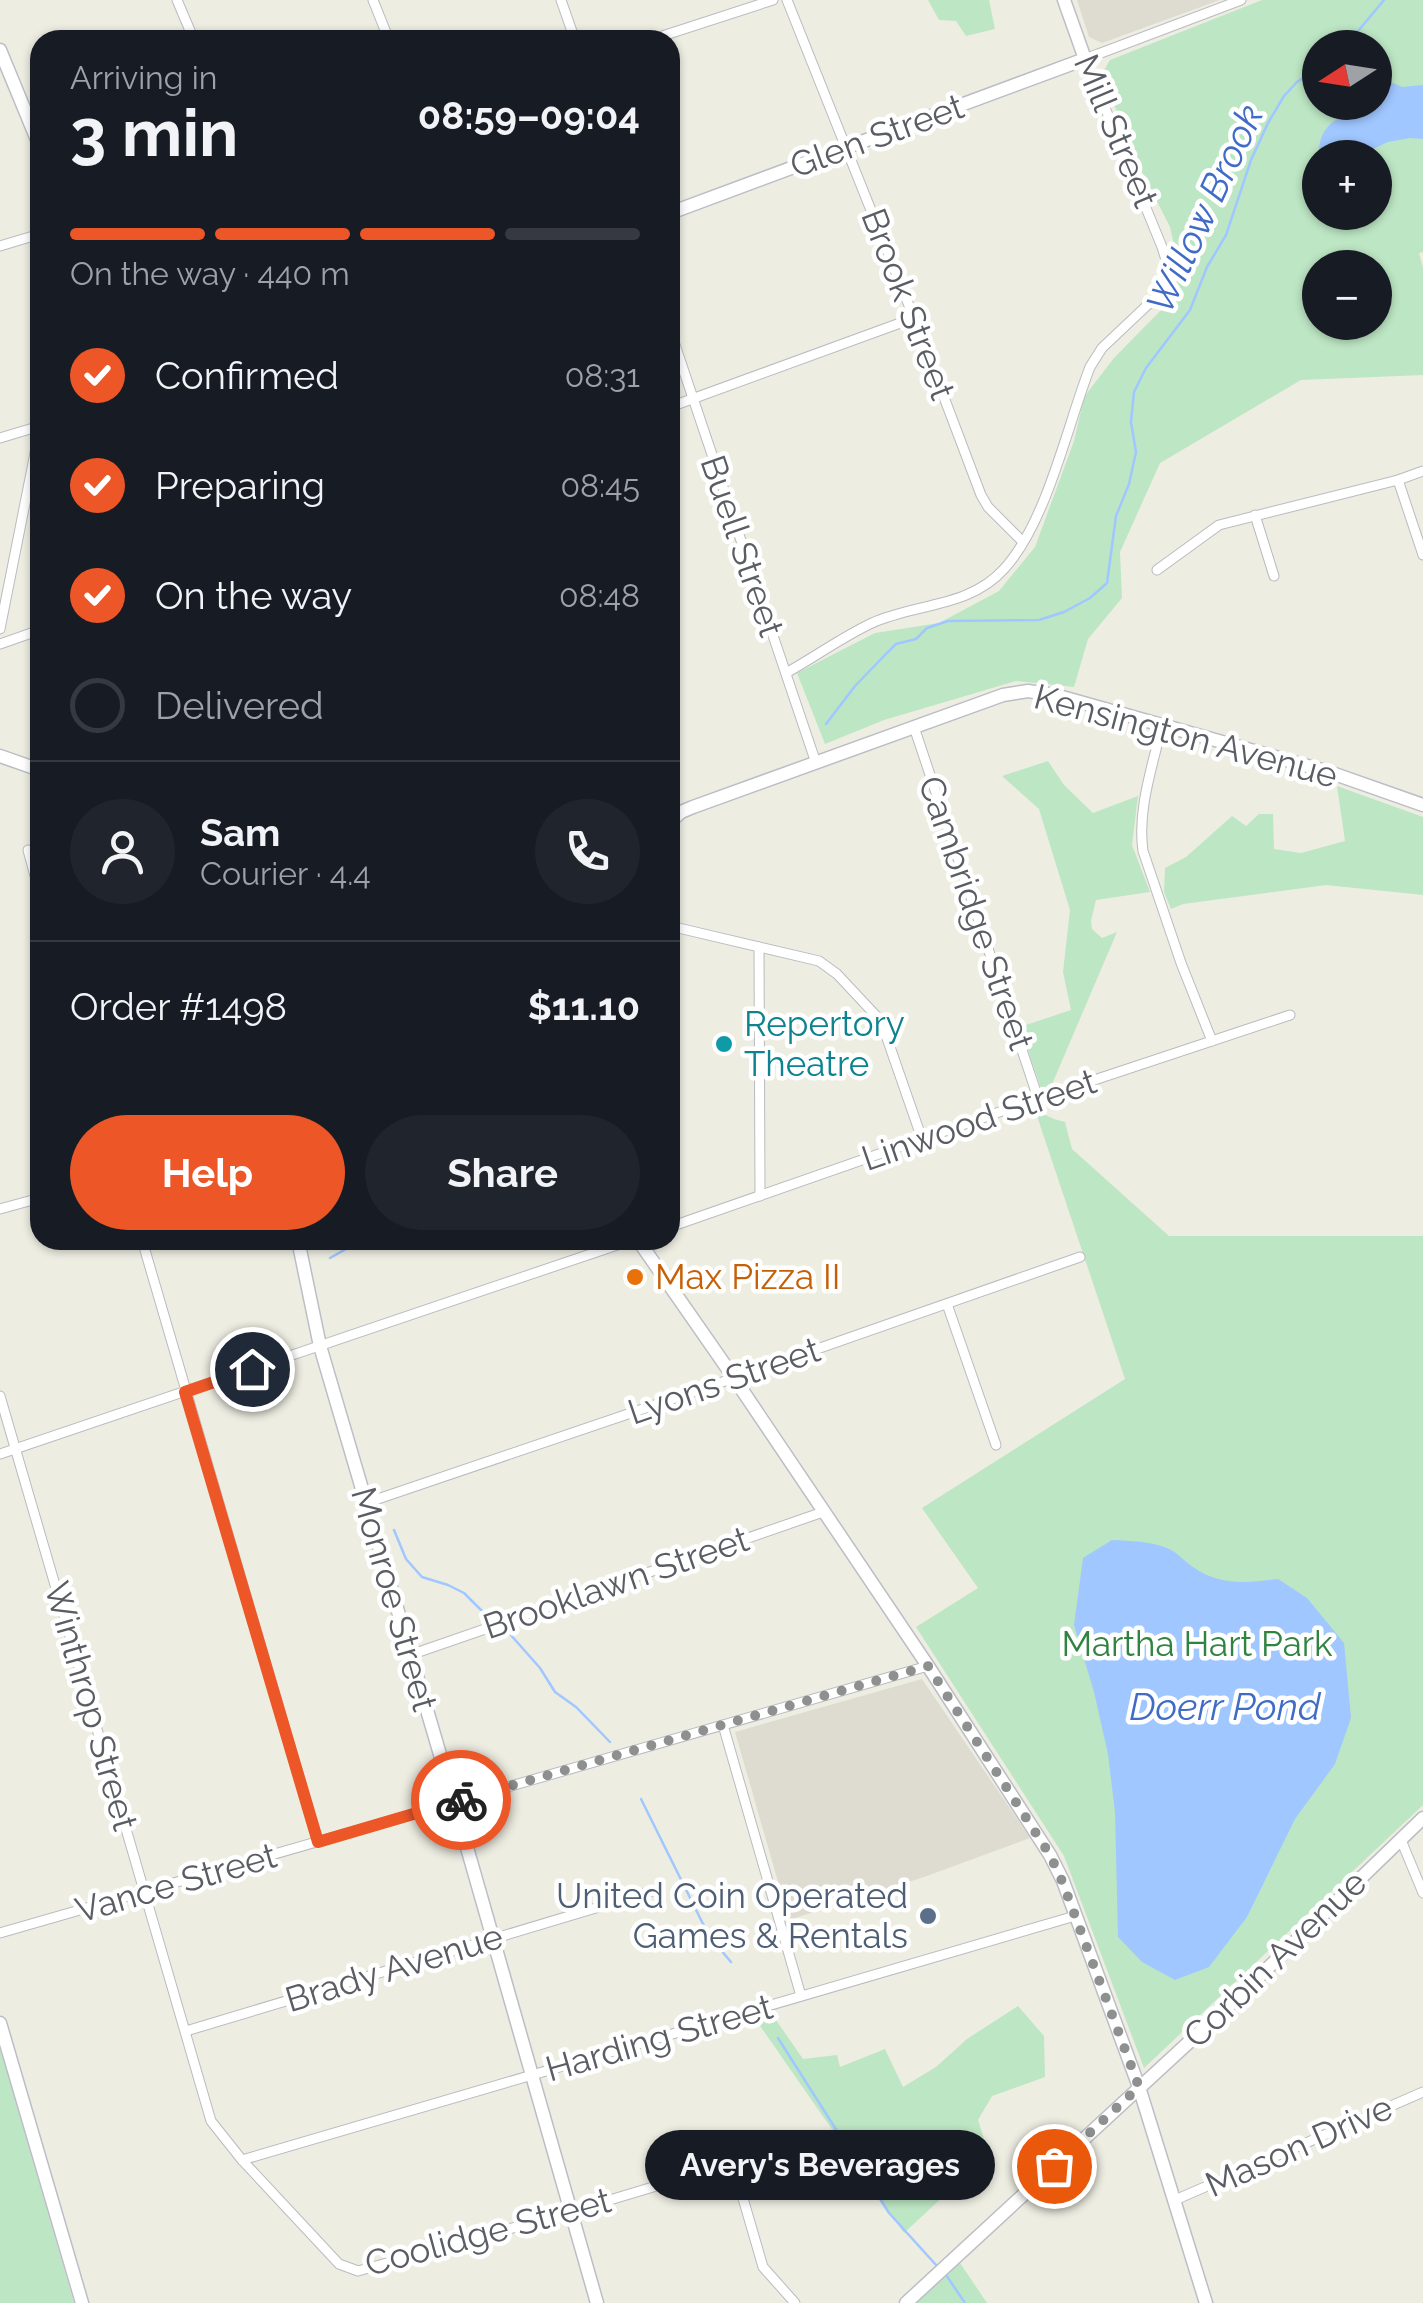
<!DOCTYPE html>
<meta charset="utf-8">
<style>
body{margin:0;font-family:Raleway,sans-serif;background:#20242c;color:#f1f3f6;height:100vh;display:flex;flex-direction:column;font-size:38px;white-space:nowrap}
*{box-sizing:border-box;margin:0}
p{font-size:32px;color:#9ea1a6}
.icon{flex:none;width:55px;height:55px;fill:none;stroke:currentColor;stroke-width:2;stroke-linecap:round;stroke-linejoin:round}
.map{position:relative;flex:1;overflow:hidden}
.sheet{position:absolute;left:30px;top:30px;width:650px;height:1220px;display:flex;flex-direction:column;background:#171b24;border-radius:30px;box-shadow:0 2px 8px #0004}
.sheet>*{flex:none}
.needle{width:65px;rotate:258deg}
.controls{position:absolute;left:1302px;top:30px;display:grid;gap:20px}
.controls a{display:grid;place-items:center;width:90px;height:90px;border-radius:50%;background:#171b24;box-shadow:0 2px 8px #0004;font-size:50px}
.pin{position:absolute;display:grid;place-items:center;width:85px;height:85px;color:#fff;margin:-42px;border:5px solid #fff;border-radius:50%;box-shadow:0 2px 10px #0007}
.courier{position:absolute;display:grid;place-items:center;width:100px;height:100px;margin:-50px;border:8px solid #ed5728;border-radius:50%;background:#fff;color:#222;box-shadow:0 2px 12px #0007}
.bubble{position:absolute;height:70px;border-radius:35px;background:#171b24;box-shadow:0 2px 8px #0004;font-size:32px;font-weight:700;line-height:70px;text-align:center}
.headline em{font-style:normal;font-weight:700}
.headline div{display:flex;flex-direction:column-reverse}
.headline{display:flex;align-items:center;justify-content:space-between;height:170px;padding:0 40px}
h1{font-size:65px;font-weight:700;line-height:75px}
.bar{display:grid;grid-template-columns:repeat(4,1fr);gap:15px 10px;align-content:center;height:120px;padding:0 40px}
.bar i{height:12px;border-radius:8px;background:#363941}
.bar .selected{background:#ed5728}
.bar p{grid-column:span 4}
.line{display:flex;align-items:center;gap:25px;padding:0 40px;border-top:2px solid #363941}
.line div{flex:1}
.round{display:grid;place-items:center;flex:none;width:105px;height:105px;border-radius:52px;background:#20242c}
ol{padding:0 40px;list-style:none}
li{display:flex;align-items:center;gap:30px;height:110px}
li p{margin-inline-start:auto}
li .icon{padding:10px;border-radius:50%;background:#ed5728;color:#fff;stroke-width:4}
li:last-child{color:#9ea1a6}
li i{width:55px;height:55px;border:5px solid #363941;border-radius:50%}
.cta{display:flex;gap:20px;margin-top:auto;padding:20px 40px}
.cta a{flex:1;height:115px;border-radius:60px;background:#ed5728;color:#fff;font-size:40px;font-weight:700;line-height:115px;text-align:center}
.cta a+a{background:#20242c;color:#f1f3f6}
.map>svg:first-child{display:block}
</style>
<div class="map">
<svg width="1423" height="2303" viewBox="0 0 1423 2303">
<rect width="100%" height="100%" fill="#eeede2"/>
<g fill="#dedcd0">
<polygon points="1077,0 1220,0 1102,43 1089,37"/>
<polygon points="922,1679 1030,1838 924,1877 789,1920 735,1732"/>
</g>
<g fill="#bde6c4" fill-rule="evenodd">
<polygon points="928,0 989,0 995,29 966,36 956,21 939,20"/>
<path d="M1262,0H1423V252L1419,253L1423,268V375L1301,380L1160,463L1120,552L1122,598L1088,639L1074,687L1016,681L884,720L825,744L797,673L875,633L939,623L999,591L1035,547L1074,441L1084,397L1114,358L1166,305L1180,273L1170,227L1136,160L1102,74L1110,60ZM1320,48H1375V102H1320ZM1320,158H1375V212H1320ZM1320,268H1375V322H1320Z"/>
<polygon points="1048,761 1064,785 1093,813 1138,796 1132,845 1150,892 1096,900 1091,921 1092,929 1102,938 1117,932 1053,1082 1055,1088 1041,1088 1020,1027 1071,1010 1063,972 1070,910 1039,809 1002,776"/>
<polygon points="1337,786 1423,817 1423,895 1326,885 1183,904 1171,909 1164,892 1165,868 1186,857 1232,816 1246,826 1259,814 1273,814 1274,849 1301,853 1345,841"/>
<polygon points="1035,1110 1054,1119 1065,1122 1072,1149 1169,1236 1423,1236 1423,1805 1144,2068 1064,1856 916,1627 978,1588 922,1508 1125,1379"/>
<polygon points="1018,2006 1044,2036 1045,2077 992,2096 978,2120 989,2154 904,2233 756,2020 779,2015 776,2020 803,2059 837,2055 840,2067 885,2049 903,2087 936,2067 967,2039"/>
<polygon points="0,2049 74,2303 0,2303"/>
<polygon points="960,2263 987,2303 916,2303"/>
</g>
<g fill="#a0c7ff">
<path d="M1386,80L1402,87L1423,85V139L1410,138L1388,142L1356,157L1320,158V168C1315,130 1328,122 1360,107L1362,103L1375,102V88L1379,82Z"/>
<path d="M1112,1540C1130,1541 1150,1541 1167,1548C1177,1552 1184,1561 1193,1567C1219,1586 1248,1583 1278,1579L1307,1598L1344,1643L1351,1718L1335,1764L1295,1819L1247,1917L1209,1967L1175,1980L1142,1962L1118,1937L1115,1812L1108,1754L1094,1692L1074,1625L1083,1558Z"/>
</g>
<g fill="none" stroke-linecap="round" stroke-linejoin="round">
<g stroke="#a0c7ff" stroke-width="2.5">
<polyline points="1344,48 1384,0"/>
<polyline points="826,724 855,686 886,654 896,644 916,639 927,628 948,621 1039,620 1064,612 1090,598 1107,583 1116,516 1129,484 1136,452 1131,422 1134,392 1146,368 1190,310 1207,267 1226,235 1251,160 1268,123 1284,96 1297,82 1320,66"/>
<polyline points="330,1258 362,1240"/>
<polyline points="394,1530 406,1559 422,1577 448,1585 464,1593 485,1614"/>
<polyline points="509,1633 540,1668 555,1692 576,1707 610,1742"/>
<polyline points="641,1799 709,1936 731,1962"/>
<polyline points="778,2038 889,2213 937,2266"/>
<polyline points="946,2275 965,2303"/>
</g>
<defs>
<g id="street">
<polyline points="177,0 194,40"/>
<polyline points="373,0 389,40"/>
<polyline points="561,0 575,40"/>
<polyline points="787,0 914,318 981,495 988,507 1022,541"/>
<polyline points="650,40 773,0"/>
<polyline points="0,246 40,234"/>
<polyline points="670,330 816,763"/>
<polyline points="670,407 914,318"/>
<polyline points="0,438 40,426"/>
<polyline points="1398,480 1423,555"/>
<polyline points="1255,515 1274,576"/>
<polyline points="1157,570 1219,525 1398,480 1423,471"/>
<polyline points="0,629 40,428"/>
<polyline points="0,644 40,630"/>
<path d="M786,673C815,657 842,637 872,623C915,603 969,608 1004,569C1047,522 1067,426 1090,367L1102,348L1157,296L1163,288L1166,277L1167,263L1162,247L1085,59L1241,0"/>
<path d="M1162,725C1153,765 1137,809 1143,851L1181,963L1212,1041"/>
<polyline points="914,727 1038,1098"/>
<polyline points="28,850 40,894"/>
<polyline points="670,926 819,961 837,974 881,1021 922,1139"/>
<polyline points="759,947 760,1196"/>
<polyline points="0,1209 40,1198"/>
<polyline points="670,1227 1031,1101 1290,1015"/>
<polyline points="142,1240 318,1842"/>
<polyline points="947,1304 996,1445"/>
<polyline points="0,1396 211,2121 242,2160 339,2264 358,2271 570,2212 809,2140"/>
<polyline points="0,1454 632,1240"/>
<polyline points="366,1503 734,1378 1080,1257"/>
<polyline points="410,1655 823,1512"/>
<polyline points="723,1725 801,1996"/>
<polyline points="1401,1840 1423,1893"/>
<polyline points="0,1933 928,1666"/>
<polyline points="186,2031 659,1889"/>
<polyline points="242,2160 1075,1916"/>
<polyline points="733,2164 763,2267 795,2303"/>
<polyline points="1175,2200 1423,2092"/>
</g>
<g id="secondary">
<polyline points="0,50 40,147"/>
<polyline points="670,213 1085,59 1064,0"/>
<polyline points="0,756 40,770"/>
<polyline points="670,822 681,812 693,807 1003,695 1028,691 1055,695 1329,772 1423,805"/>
<polyline points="298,1240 320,1346 454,1802 597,2303"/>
<polyline points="638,1240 734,1378 928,1666 1050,1855 1063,1881 1139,2087 1206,2303"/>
<polyline points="0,2023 82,2303"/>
<polyline points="906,2303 1239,1996 1423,1818"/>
</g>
</defs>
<use href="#street" stroke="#babbc1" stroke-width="11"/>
<use href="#secondary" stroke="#bcbec6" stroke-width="15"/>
<use href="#street" stroke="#fff" stroke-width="9"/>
<use href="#secondary" stroke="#fff" stroke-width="12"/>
</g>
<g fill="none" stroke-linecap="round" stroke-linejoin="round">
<polyline stroke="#8e8f8f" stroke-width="10" stroke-dasharray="0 18" points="461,1800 928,1666 1050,1855 1062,1881 1139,2087 1054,2166"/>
<polyline stroke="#ed5728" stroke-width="12" points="252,1369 185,1392 318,1842 461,1800"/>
</g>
<circle fill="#0f9aa8" stroke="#fff" stroke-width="4" cx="724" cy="1044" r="10"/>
<circle fill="#e8710a" stroke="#fff" stroke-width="4" cx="635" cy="1277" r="10"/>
<circle fill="#5c6f8a" stroke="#fff" stroke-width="4" cx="928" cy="1916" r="10"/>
<g text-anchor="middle" stroke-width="9" stroke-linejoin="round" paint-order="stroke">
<g font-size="35" fill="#5a5d63" stroke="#fff">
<text transform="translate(1116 131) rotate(67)" y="12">Mill Street</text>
<text transform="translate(877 136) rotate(-20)" y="12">Glen Street</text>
<text transform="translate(908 304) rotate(69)" y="12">Brook Street</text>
<text transform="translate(742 546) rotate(71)" y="12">Buell Street</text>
<text transform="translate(1186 736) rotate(15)" y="12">Kensington Avenue</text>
<text transform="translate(976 913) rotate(71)" y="12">Cambridge Street</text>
<text transform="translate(979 1120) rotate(-19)" y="12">Linwood Street</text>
<text transform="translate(724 1381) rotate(-19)" y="12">Lyons Street</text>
<text transform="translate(616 1583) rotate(-19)" y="12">Brooklawn Street</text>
<text transform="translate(394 1599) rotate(74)" y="12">Monroe Street</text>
<text transform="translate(91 1706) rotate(74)" y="12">Winthrop Street</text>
<text transform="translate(176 1883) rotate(-16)" y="12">Vance Street</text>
<text transform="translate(1275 1959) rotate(-44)" y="12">Corbin Avenue</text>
<text transform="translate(394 1968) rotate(-17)" y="12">Brady Avenue</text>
<text transform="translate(659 2038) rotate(-16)" y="12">Harding Street</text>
<text transform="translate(1299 2146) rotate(-24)" y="12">Mason Drive</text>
<text transform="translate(488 2232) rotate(-15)" y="12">Coolidge Street</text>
</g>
<g font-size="35" fill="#0d838f" stroke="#fff" text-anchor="start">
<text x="744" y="1036">Repertory<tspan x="744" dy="40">Theatre</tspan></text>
</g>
<g font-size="35" fill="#c56008" stroke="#fff" text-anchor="start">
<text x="655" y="1289">Max Pizza II</text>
</g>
<g font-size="35" fill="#318342" stroke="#fff">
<text x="1197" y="1656">Martha Hart Park</text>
</g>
<g font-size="35" fill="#4e5e75" stroke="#fff" text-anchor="end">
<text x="908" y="1908">United Coin Operated<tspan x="908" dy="40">Games &amp; Rentals</tspan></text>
</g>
<g font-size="38" font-style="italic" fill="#406cc6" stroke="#fff">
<text transform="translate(1205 209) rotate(-65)" y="13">Willow Brook</text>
<text x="1225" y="1720">Doerr Pond</text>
</g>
</g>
</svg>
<div class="controls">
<a><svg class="needle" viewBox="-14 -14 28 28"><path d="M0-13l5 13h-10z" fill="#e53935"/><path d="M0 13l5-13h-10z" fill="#9ea1a6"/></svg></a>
<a>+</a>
<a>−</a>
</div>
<div class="pin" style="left:1054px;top:2166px;background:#ea580c"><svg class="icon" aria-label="bag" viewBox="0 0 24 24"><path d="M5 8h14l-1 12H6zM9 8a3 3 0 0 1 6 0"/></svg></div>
<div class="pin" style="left:252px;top:1369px;background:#1f2937"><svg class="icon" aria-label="home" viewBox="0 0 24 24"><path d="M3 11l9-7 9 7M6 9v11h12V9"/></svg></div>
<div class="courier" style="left:461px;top:1800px"><svg class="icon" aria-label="bike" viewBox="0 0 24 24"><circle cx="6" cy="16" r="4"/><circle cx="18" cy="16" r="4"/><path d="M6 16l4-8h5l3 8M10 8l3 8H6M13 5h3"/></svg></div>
<div class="bubble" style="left:645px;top:2130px;width:350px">Avery's Beverages</div>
<section class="sheet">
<div class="headline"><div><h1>3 min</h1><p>Arriving in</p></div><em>08:59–09:04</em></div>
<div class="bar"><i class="selected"></i><i class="selected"></i><i class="selected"></i><i></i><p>On the way · 440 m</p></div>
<ol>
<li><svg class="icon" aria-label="check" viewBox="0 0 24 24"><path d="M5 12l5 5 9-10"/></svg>Confirmed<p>08:31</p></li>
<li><svg class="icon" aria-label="check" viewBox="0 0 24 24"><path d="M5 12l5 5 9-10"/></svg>Preparing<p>08:45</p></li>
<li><svg class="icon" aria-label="check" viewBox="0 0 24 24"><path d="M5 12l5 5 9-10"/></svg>On the way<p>08:48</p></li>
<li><i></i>Delivered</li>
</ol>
<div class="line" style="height:180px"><a class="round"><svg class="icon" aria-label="person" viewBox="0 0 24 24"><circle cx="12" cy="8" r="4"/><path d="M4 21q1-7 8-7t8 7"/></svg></a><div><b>Sam</b><p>Courier · 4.4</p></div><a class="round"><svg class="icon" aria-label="phone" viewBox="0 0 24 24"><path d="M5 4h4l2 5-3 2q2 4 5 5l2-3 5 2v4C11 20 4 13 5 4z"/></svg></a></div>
<div class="line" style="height:130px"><div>Order #1498</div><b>$11.10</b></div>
<div class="cta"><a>Help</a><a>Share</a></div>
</section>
</div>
